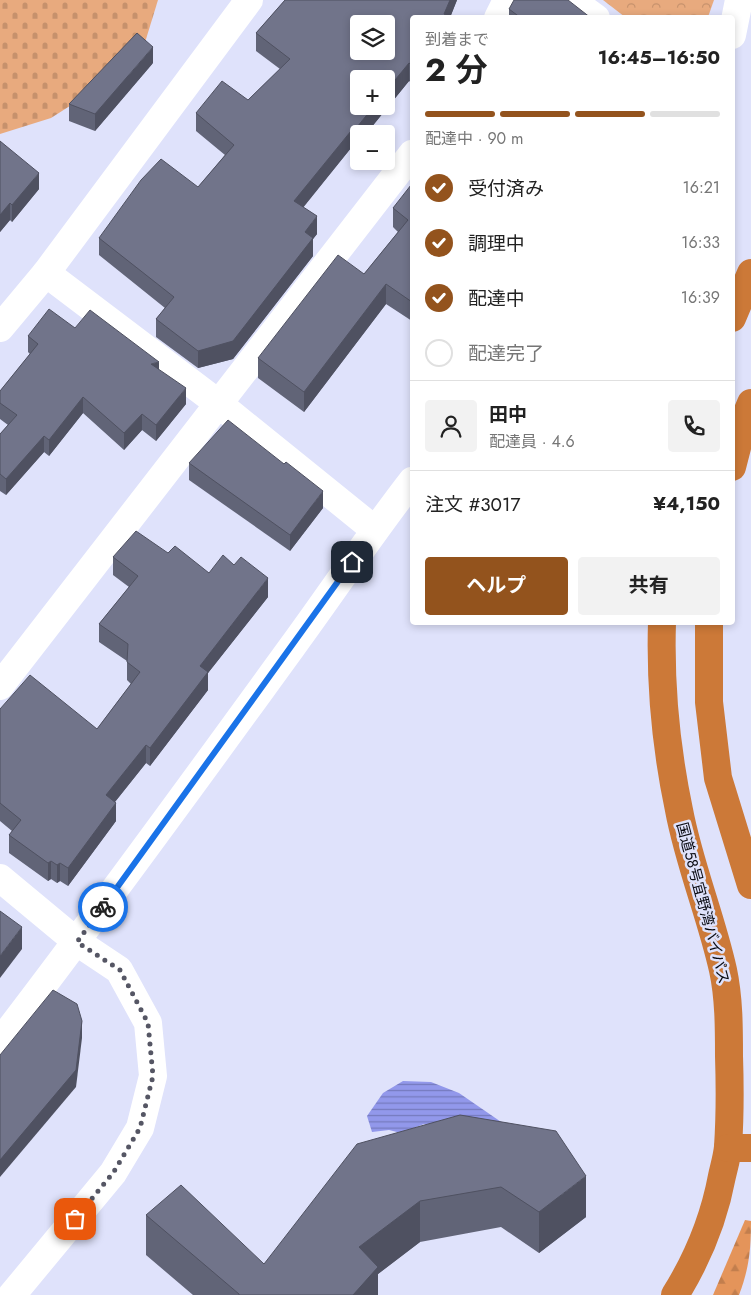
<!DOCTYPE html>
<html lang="ja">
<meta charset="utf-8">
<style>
body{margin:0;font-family:Jost,"Noto Sans JP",sans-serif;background:#f2f2f2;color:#222;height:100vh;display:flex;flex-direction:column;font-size:19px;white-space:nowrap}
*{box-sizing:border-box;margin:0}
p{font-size:16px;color:#767676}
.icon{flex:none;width:28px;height:28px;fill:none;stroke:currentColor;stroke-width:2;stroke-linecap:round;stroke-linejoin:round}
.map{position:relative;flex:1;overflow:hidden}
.panel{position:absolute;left:410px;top:15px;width:325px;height:610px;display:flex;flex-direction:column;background:#fff;border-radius:5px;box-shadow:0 2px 8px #0003}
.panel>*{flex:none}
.controls{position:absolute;left:350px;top:15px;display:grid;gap:10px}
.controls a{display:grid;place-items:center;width:45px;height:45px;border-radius:5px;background:#fff;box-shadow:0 2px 8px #0003;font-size:25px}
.pin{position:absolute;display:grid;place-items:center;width:42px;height:42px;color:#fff;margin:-21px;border-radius:10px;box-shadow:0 2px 8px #0006}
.courier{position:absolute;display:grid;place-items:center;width:50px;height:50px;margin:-25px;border:4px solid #1a73e8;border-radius:50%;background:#fff;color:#222;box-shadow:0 1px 6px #0007}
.head em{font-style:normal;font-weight:700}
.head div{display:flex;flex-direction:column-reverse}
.head{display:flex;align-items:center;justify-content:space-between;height:85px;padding:0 15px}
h1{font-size:32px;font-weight:700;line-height:38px}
.bar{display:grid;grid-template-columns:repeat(4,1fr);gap:8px 5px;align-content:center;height:60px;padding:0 15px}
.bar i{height:6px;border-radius:4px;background:#e0e0e0}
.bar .selected{background:#93531d}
.bar p{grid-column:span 4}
.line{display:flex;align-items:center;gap:12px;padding:0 15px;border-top:1px solid #e0e0e0}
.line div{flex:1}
.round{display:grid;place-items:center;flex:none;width:52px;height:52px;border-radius:5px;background:#f2f2f2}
ol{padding:0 15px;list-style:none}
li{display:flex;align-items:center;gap:15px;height:55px}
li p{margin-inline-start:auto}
li .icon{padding:5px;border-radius:50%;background:#93531d;color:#fff;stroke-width:4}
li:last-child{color:#767676}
li i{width:28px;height:28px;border:2px solid #e0e0e0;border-radius:50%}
.action{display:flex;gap:10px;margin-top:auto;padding:10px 15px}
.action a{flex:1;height:58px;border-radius:5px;background:#93531d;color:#fff;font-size:20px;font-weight:700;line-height:58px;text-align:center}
.action a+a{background:#f2f2f2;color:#222}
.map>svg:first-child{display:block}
</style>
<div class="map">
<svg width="751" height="1295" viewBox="0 0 751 1295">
<defs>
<pattern id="forest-firs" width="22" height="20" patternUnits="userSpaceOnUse" patternTransform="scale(1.25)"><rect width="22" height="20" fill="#e4945a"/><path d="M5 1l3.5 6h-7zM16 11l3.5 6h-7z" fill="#c27e4d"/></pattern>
<pattern id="cemetery-stones" width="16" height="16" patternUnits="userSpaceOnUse" patternTransform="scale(1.25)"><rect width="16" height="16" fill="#e8aa7e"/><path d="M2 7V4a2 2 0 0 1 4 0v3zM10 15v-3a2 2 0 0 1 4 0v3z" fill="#c6916c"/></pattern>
<pattern id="park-crowns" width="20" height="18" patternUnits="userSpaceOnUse" patternTransform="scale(1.25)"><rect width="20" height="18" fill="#e8aa7e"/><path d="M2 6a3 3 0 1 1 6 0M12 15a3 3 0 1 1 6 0" fill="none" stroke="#c6916c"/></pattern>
<pattern id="water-rules" width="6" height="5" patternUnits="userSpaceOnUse" patternTransform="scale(1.25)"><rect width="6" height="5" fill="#9298eb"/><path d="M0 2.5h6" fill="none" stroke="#757abd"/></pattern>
</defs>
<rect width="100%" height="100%" fill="#dfe2fb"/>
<path fill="url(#forest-firs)" d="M745,1220L751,1221C751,1249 749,1269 739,1295H713Z"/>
<polygon fill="url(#cemetery-stones)" points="0,0 158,0 139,62 51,118 0,134"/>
<polygon fill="url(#park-crowns)" points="603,0 714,0 708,17 625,17"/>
<polygon fill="url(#water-rules)" points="403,1081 431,1082 459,1093 507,1126 440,1127 424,1124 401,1133 389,1130 372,1132 367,1116 383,1093"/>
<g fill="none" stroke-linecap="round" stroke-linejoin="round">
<g stroke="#fff" stroke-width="28">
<polyline points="571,0 596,18"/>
<polyline points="498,18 507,0"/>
<polyline points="732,35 739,0"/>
<polyline points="46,273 219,404 375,530"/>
<polyline points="0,328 46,273 249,0"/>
<polyline points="0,686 412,154"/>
<polyline points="0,878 77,942 119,970 148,1023 153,1076 140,1128 113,1173 12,1295"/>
<path d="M0,1042C100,912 196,779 292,647C333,591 370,535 412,481"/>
</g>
<g stroke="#cc7938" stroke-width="28">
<polyline points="732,318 751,273"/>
<polyline points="732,467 744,420 751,403"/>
<path d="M662,622C660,686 666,748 679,810C689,864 711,916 723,970C729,998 729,1028 729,1056C730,1086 730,1117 728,1147C727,1157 724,1167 722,1176C714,1219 698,1258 675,1295"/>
<polyline points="709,622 709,702 718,778 751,885"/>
<polyline points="728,1148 751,1148"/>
</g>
</g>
<g fill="#616477">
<polygon points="285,0 457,0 450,17 412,18 412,83 409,81 353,150 351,148 303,207 317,234 313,239 313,256 233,359 198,368 156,337 156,319 165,308 99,255 99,238 198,187 225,155 196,131 196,113 248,100 280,69 256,51 256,33"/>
<polygon points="509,9 591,18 509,18"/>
<polygon points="153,63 95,131 69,121 69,104"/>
<polygon points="0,141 39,189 12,222 10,220 0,232"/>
<polygon points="412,187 412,321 386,304 304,412 258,378 258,358 364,274 398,232 393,227 393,208"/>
<polygon points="75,328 159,370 186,404 156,441 142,430 124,450 83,413 49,456 44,452 6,495 0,491 0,434 8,425 0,419 0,391 30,354 28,352 28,336"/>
<polygon points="189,463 323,508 290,551 189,480"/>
<polygon points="168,553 209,573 268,597 208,673 208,690 150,766 146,763 115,802 116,821 68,886 60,881 57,883 51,879 48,881 9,853 9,835 12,831 0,821 0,709 97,729 131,684 127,680 127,661 99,642 99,624 129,587 113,575 113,557"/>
<polygon points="460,1115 586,1217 539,1253 501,1227 420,1242 378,1274 378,1295 193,1295 146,1255 146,1215 264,1264"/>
</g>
<g fill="#4f5161">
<polygon points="450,0 457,0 450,18 444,14"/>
<polygon points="153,47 153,63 95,131 95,114"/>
<polygon points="409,63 409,81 366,134 359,134 359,143 353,150 353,132 374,106 386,106 386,91"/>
<polygon points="351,131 351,148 294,219 294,201"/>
<polygon points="39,173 39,189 12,222 12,205"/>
<polygon points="10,203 10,220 0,232 0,215"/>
<polygon points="317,216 317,234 313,239 313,256 233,359 198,368 198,351 305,232"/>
<polygon points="386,284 386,304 304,412 304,392"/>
<polygon points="159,362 159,378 151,364"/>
<polygon points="186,388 186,404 156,441 156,425"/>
<polygon points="83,397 83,413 49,456 49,440"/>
<polygon points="142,414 142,430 124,450 124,433"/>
<polygon points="44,436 44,452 6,495 6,479"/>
<polygon points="323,491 323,508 290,551 290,535"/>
<polygon points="268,578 268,597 208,673 208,690 150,766 150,748 200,666"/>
<polygon points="146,745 146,763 106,813 106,795"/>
<polygon points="116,803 116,821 68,886 68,868"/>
<polygon points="51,861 51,879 48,881 48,863"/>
<polygon points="60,863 60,881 57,883 57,865"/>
<polygon points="22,927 22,949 0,978 0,956"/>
<polygon points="82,1021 82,1038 76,1087 0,1177 0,1160"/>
<polygon points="586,1176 586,1217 539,1253 539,1212"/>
<polygon points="420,1201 420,1242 378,1274 378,1295 353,1295 359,1247"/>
</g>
<g fill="#71748a" stroke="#4f5161" fill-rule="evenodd">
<path d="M285,0H450L444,14L452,18H412V65L409,63L386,91V79H359V106H374L353,132L351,131L294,201L317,216L305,232L313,238L233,341L198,351L156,319L174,297L99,238L141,180L161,159L198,187L234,145L196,113L222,81L248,100L290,59L256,33ZM359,24H386V51H359Z"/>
<polygon points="514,0 568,0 591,18 521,18 509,9"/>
<polygon points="137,33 153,47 95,114 69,104"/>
<polygon points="0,141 39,173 12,205 10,203 0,215"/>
<polygon points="411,185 412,187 412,302 386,284 304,392 258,358 338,255 364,274 408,220 393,208"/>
<polygon points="49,309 75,328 90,310 159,362 151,364 186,388 156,425 142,414 124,433 83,397 49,440 44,436 6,479 0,474 0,434 17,415 0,403 0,391 38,344 28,336"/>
<polygon points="228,420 284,464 286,462 323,491 290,535 189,463"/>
<polygon points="136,531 168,553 175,546 209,573 223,555 234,565 241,557 268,578 200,666 208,672 150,748 146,745 106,795 116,803 68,868 60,863 57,865 51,861 48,863 9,835 21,820 0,803 0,709 30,675 97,729 140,672 127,662 128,644 99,624 138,576 113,557"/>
<polygon points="0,911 22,927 0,956"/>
<polygon points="53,990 77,1004 82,1021 76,1070 0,1160 0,1055"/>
<polygon points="460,1115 556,1131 586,1176 539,1212 501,1187 420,1201 359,1247 378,1267 353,1295 239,1295 239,1294 146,1215 181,1185 264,1264 357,1144"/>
</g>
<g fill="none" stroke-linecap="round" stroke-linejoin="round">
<polyline stroke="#555664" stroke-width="5" stroke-dasharray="0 9" points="75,1219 113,1173 140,1128 153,1076 148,1023 120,970 77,942 103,907"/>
<polyline stroke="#1a73e8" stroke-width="6" points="103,907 352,562"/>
</g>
<g text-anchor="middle" stroke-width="5" stroke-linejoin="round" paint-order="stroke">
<g font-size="15" fill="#0a0b12" stroke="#dfe2fb">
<text transform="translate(703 903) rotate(75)" y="5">国道58号宜野湾バイパス</text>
</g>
</g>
</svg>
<div class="controls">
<a><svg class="icon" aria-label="layers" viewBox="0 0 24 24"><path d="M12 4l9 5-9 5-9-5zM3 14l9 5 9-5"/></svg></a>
<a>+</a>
<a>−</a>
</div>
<div class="pin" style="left:75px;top:1219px;background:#ea580c"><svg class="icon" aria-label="bag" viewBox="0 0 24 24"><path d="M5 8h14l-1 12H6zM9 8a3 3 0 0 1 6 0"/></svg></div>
<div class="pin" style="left:352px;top:562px;background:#1f2937"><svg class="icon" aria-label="home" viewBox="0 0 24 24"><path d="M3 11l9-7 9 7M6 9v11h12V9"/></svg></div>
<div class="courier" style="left:103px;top:907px"><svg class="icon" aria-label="bike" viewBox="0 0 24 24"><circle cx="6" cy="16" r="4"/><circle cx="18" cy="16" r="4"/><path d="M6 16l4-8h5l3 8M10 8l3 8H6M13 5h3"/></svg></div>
<section class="panel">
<div class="head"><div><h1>2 分</h1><p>到着まで</p></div><em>16:45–16:50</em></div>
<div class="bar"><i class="selected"></i><i class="selected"></i><i class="selected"></i><i></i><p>配達中 · 90 m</p></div>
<ol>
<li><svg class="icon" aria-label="check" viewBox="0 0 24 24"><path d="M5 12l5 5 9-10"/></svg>受付済み<p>16:21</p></li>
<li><svg class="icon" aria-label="check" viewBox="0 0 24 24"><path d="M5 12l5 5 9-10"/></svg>調理中<p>16:33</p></li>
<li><svg class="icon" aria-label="check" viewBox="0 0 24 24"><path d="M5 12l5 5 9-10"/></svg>配達中<p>16:39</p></li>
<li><i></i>配達完了</li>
</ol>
<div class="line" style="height:90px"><a class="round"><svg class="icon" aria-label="person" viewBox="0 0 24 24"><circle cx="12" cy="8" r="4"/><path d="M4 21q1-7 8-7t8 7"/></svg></a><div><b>田中</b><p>配達員 · 4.6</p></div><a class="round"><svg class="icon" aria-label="phone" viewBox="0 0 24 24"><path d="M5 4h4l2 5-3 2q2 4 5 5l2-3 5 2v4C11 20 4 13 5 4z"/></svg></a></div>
<div class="line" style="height:65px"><div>注文 #3017</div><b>¥4,150</b></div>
<div class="action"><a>ヘルプ</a><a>共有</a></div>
</section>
</div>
